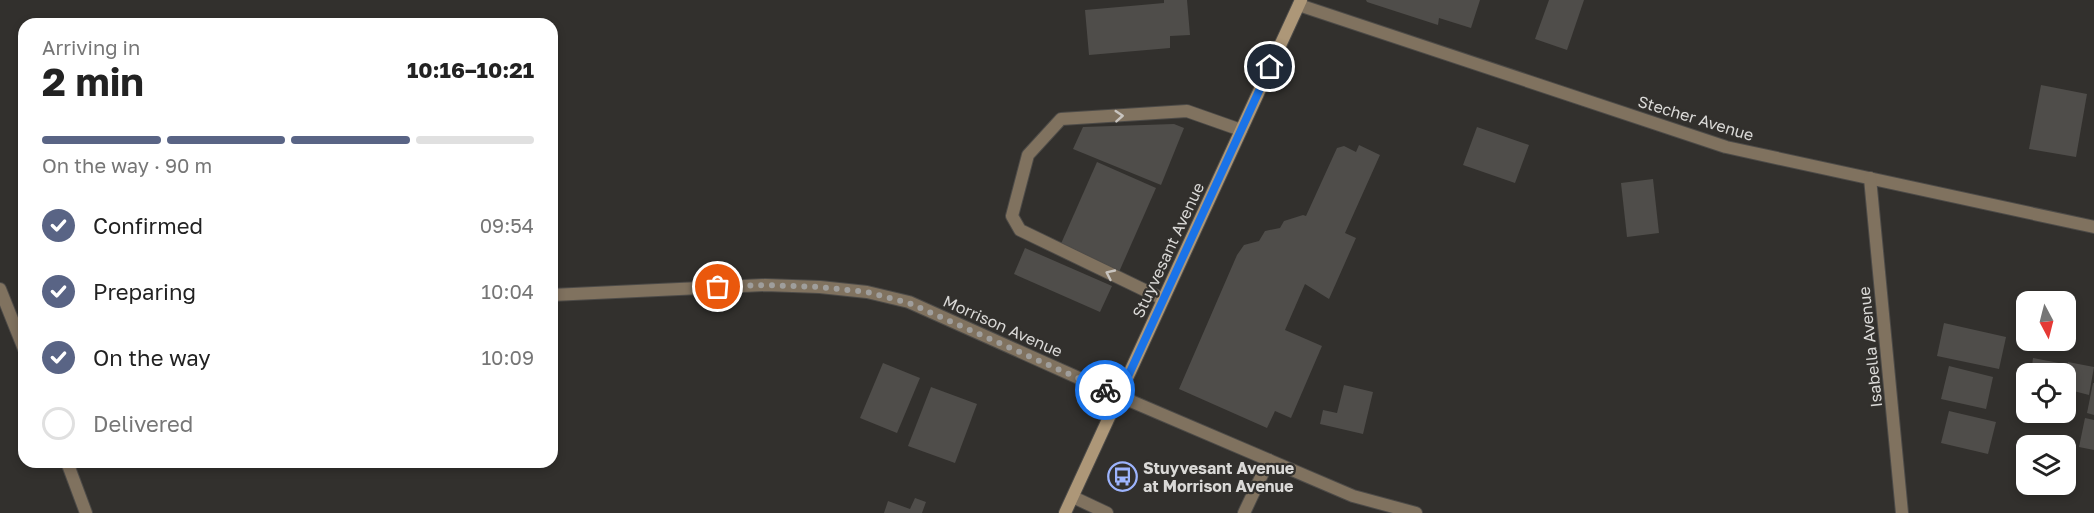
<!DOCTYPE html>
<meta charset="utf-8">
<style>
body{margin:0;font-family:"Golos Text",sans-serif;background:#f2f2f2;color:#222;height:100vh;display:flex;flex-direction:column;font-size:22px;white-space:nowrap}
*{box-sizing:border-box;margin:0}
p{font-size:20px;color:#767676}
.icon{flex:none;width:33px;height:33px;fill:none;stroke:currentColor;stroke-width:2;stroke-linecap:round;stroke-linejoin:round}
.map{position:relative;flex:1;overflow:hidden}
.side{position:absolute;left:18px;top:18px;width:540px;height:450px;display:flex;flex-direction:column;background:#fff;border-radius:18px;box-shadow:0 3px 9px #0003}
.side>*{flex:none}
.needle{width:39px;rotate:173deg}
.buttons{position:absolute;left:2016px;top:291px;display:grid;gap:12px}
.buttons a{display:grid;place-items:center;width:60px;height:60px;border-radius:12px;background:#fff;box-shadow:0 3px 9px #0003;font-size:30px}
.pin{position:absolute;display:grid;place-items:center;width:51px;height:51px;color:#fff;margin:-26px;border:3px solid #fff;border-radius:50%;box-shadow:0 2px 6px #0007}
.courier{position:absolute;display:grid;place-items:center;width:60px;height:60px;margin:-30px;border:4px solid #1a73e8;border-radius:50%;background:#fff;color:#222;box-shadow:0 2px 8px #0007}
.headline em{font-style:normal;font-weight:700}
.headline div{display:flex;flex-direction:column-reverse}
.headline{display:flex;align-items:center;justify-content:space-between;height:102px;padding:0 24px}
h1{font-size:39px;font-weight:700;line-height:45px}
.bar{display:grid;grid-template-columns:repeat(4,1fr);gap:9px 6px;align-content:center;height:72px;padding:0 24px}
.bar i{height:8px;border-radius:4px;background:#e0e0e0}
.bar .active{background:#596485}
.bar p{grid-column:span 4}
ol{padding:0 24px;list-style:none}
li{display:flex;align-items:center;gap:18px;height:66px}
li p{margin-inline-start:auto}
li .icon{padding:6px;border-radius:50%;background:#596485;color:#fff;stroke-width:4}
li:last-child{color:#767676}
li i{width:33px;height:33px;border:3px solid #e0e0e0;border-radius:50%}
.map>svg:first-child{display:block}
</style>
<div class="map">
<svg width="2094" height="513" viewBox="0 0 2094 513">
<rect width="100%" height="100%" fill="#32302d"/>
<g fill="#4f4d4a">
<polygon points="1164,0 1187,0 1190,35 1170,36 1170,48 1089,55 1085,10 1164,3"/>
<polygon points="1366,0 1480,0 1471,28 1439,18 1438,25 1367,2"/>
<polygon points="1549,0 1584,0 1567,50 1535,39"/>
<polygon points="2041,85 2087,94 2076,157 2029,149"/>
<polygon points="1174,124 1184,128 1161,185 1073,149 1083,127"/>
<polygon points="1477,127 1529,145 1515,183 1463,165"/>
<polygon points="1359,145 1380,155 1345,233 1356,238 1329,299 1305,284 1285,330 1322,346 1291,418 1275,411 1267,428 1179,389 1237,255 1244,245 1259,241 1265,231 1280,228 1284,221 1303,215 1306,216 1337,148 1344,146 1356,152"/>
<polygon points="1097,162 1156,188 1119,272 1060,246"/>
<polygon points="1653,179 1659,233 1627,237 1621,183"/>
<polygon points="1025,248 1112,286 1100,312 1014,274"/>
<polygon points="1944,323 2006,337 1999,369 1937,356"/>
<polygon points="2033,358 2059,363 2057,374 2031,374"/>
<polygon points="2068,362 2094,367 2089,395 2066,389 2066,374"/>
<polygon points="883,363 920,378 897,433 860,418"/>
<polygon points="1949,366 1993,377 1986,409 1941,399"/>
<polygon points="2093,383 2094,383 2094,415 2087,413"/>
<polygon points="1344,385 1373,392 1363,434 1320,424 1323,410 1337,413"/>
<polygon points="931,387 977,404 955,463 908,446"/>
<polygon points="1949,411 1996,422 1988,454 1941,443"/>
<polygon points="2085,418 2094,420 2094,450 2079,447"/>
<polygon points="915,498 926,502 922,513 884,513 888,501 910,509"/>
</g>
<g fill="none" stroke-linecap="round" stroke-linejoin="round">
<defs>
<g id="service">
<polyline points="1163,299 1020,230 1012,216 1028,155 1061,119 1187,111 1241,130"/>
<polyline points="1073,497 1107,513"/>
<polyline points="1244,513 1269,460"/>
</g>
<g id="minor">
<polyline points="1299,5 1726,147 2094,227"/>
<polyline points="1870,178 1902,513"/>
<polyline points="552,295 765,285 820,287 867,292 909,302 1119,396 1353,496 1416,513"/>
</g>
<g id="tertiary">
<polyline points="0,289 24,349"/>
<polyline points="67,462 86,513"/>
</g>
<polyline id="secondary" points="1065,513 1301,0"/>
</defs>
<use href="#service" stroke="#4d4b48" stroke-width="14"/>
<use href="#minor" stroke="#4d4b48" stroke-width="14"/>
<use href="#tertiary" stroke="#4d4b48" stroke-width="14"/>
<use href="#secondary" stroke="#4d4b48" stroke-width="14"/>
<use href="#service" stroke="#80725f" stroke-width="12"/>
<use href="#minor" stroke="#80725f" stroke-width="12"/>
<use href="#tertiary" stroke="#80725f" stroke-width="12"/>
<use href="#secondary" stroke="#ad9778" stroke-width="12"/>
</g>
<defs><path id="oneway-chevron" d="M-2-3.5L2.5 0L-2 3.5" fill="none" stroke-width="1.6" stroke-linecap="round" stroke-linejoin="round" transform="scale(1.5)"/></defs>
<g stroke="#c8c4bf">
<use href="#oneway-chevron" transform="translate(1119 116) rotate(-4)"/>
<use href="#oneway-chevron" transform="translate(1110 274) rotate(-155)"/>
</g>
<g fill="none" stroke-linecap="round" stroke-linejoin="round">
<polyline stroke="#9f9e9c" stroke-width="6" stroke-dasharray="0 10.8" points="718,287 765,285 820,287 867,292 909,303 1105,390"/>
<polyline stroke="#1a73e8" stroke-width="8" points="1105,390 1119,396 1270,67"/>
</g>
<defs>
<symbol id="bus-ring" viewBox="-11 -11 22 22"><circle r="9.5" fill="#32302d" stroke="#9db4fd" stroke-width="1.5"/><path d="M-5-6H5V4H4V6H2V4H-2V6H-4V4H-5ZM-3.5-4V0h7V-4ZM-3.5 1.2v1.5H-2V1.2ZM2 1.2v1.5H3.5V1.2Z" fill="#9db4fd"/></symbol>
</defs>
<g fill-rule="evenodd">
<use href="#bus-ring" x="1106" y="460" width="33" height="33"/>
</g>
<g text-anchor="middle" stroke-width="4.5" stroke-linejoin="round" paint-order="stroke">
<g font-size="16" fill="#dad9d7" stroke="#32302d">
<text transform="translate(1696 118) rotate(17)" y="6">Stecher Avenue</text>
<text transform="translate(1168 250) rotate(-65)" y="6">Stuyvesant Avenue</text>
<text transform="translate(1003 326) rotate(24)" y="6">Morrison Avenue</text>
<text transform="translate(1870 347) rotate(-96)" y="6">Isabella Avenue</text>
</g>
<g font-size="16" font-weight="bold" fill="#dad9d7" stroke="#32302d" text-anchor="start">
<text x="1143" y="474">Stuyvesant Avenue<tspan x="1143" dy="18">at Morrison Avenue</tspan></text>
</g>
</g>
</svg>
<div class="buttons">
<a><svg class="needle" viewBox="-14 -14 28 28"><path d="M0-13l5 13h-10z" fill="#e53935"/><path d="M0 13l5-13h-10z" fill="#767676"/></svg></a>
<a><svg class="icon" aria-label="locate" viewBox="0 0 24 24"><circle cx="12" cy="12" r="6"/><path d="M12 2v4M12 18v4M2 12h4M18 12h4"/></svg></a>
<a><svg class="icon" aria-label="layers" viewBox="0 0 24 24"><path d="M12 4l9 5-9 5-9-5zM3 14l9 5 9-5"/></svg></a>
</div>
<div class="pin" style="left:718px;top:287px;background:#ea580c"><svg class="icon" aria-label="bag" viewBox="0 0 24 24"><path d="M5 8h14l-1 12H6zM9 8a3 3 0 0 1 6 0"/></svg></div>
<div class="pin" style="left:1270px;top:67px;background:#1f2937"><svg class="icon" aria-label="home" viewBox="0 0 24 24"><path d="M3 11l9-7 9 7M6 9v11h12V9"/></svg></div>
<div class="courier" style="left:1105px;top:390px"><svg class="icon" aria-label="bike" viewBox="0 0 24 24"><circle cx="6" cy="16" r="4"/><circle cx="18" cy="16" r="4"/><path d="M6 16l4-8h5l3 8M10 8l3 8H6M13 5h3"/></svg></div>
<section class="side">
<div class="headline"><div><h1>2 min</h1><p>Arriving in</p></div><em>10:16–10:21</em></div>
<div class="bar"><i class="active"></i><i class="active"></i><i class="active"></i><i></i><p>On the way · 90 m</p></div>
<ol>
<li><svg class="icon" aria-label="check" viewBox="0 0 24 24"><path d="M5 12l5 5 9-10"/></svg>Confirmed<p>09:54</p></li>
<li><svg class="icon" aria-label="check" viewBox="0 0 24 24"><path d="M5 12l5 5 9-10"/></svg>Preparing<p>10:04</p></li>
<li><svg class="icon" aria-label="check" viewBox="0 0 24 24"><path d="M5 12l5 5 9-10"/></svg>On the way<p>10:09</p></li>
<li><i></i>Delivered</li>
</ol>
</section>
</div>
